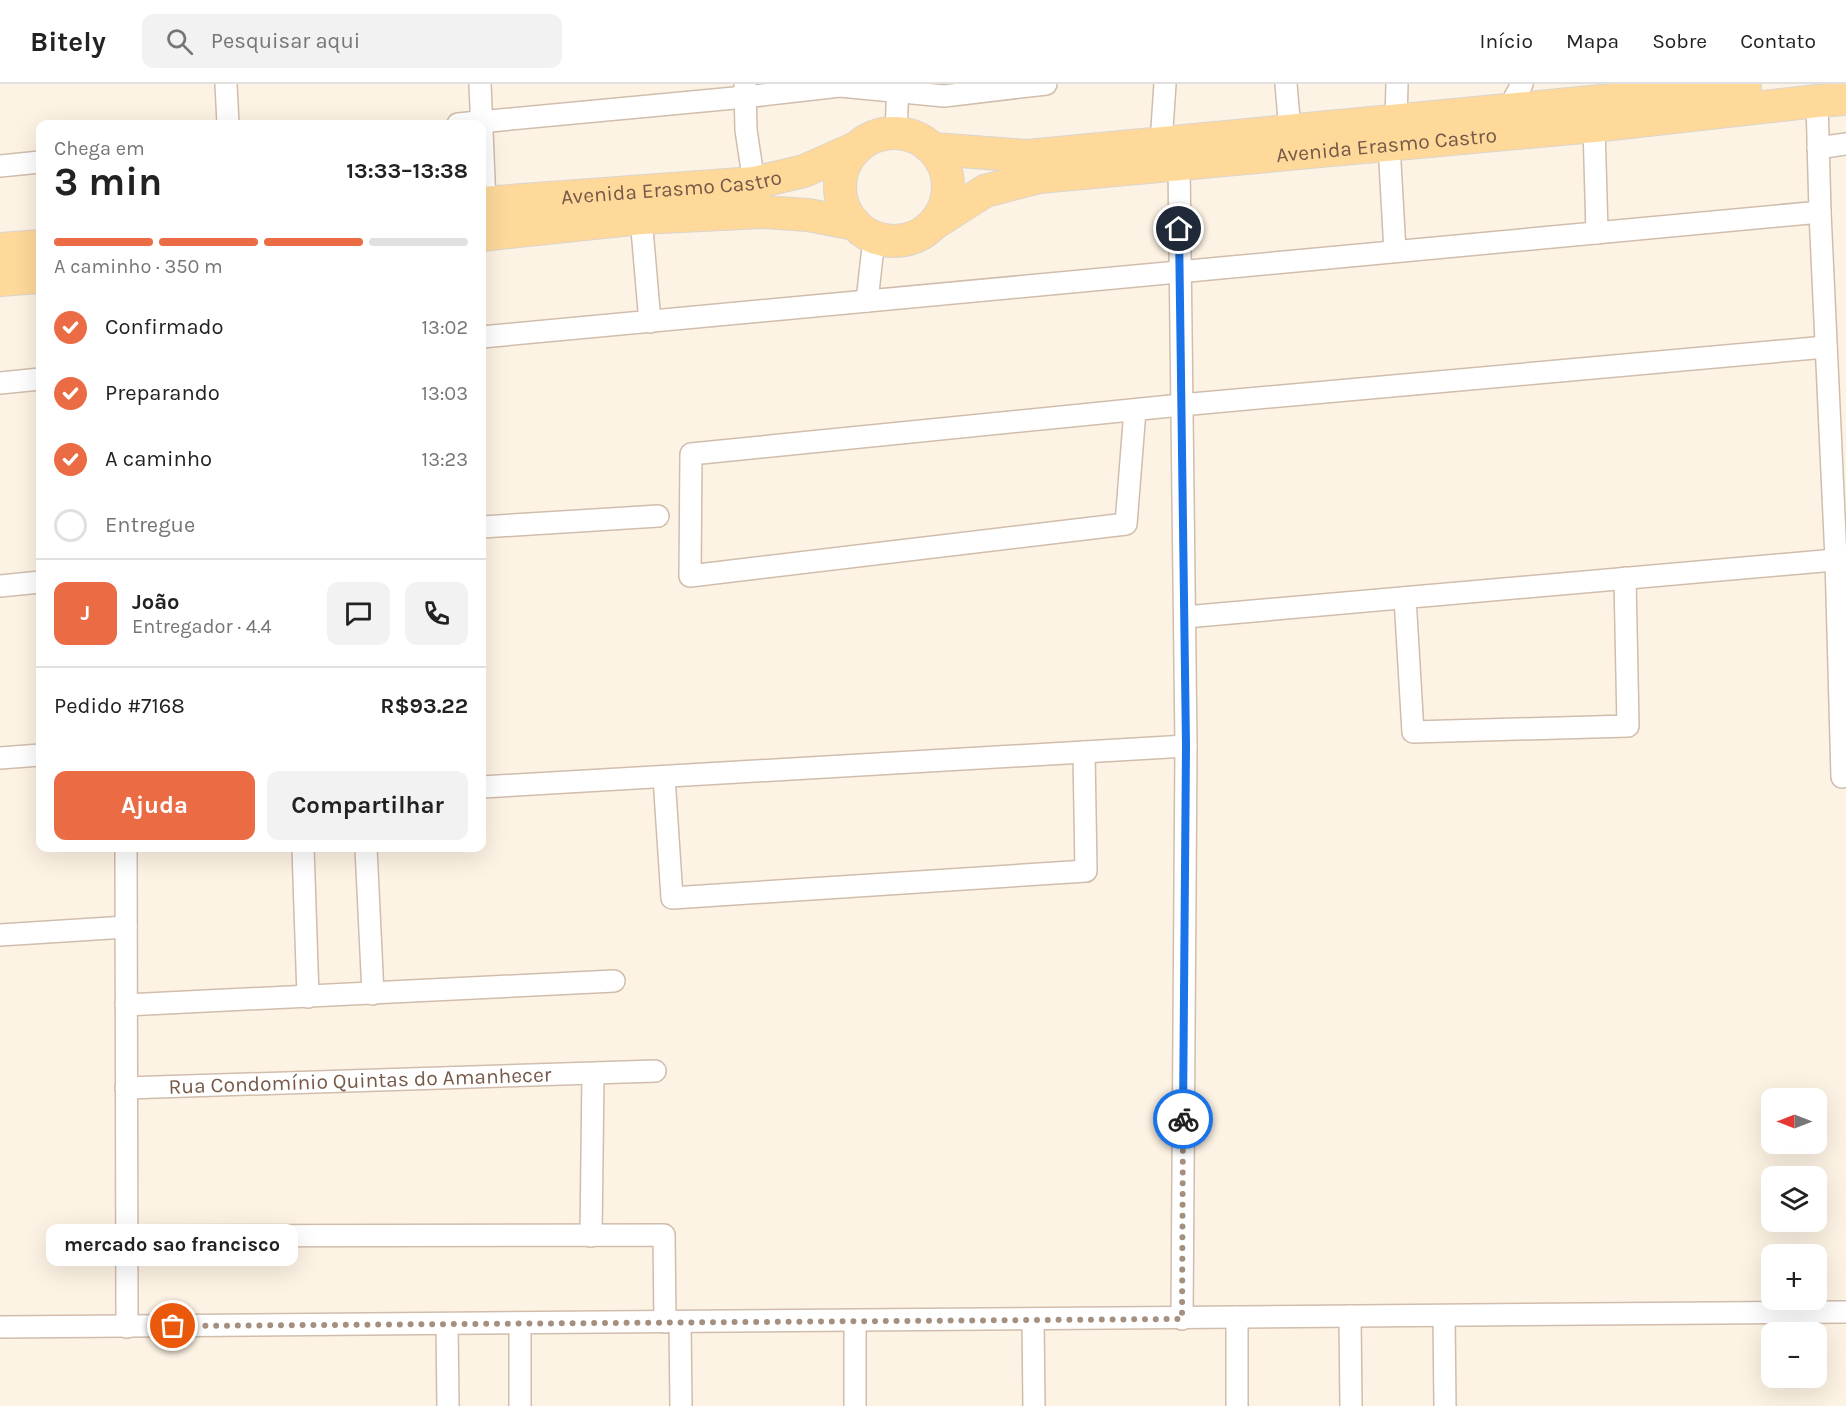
<!DOCTYPE html>
<html lang="pt">
<meta charset="utf-8">
<style>
body{margin:0;font-family:Karla,sans-serif;background:#f2f2f2;color:#222;height:100vh;display:flex;flex-direction:column;font-size:22px;white-space:nowrap}
*{box-sizing:border-box;margin:0}
p{font-size:20px;color:#767676}
.icon{flex:none;width:33px;height:33px;fill:none;stroke:currentColor;stroke-width:2;stroke-linecap:round;stroke-linejoin:round}
.map{position:relative;flex:1;overflow:hidden}
.side{position:absolute;left:36px;top:36px;width:450px;height:732px;display:flex;flex-direction:column;background:#fff;border-radius:12px;box-shadow:0 6px 24px #0002}
.side>*{flex:none}
.needle{width:39px;rotate:270deg}
.buttons{position:absolute;left:1761px;top:1004px;display:grid;gap:12px}
.buttons a{display:grid;place-items:center;width:66px;height:66px;border-radius:12px;background:#fff;box-shadow:0 6px 24px #0002;font-size:30px}
.pin{position:absolute;display:grid;place-items:center;width:51px;height:51px;color:#fff;margin:-26px;border:3px solid #fff;border-radius:50%;box-shadow:0 2px 6px #0007}
.courier{position:absolute;display:grid;place-items:center;width:60px;height:60px;margin:-30px;border:4px solid #1a73e8;border-radius:50%;background:#fff;color:#222;box-shadow:0 2px 8px #0007}
.bubble{position:absolute;height:42px;border-radius:12px;background:#fff;box-shadow:0 6px 24px #0002;font-size:20px;font-weight:700;line-height:42px;text-align:center}
.summary em{font-style:normal;font-weight:700}
.summary div{display:flex;flex-direction:column-reverse}
.summary{display:flex;align-items:center;justify-content:space-between;height:102px;padding:0 18px}
h1{font-size:39px;font-weight:700;line-height:45px}
.bar{display:grid;grid-template-columns:repeat(4,1fr);gap:9px 6px;align-content:center;height:72px;padding:0 18px}
.bar i{height:8px;border-radius:4px;background:#e0e0e0}
.bar .on{background:#eb6b44}
.bar p{grid-column:span 4}
.line{display:flex;align-items:center;gap:15px;padding:0 18px;border-top:2px solid #e0e0e0}
.line div{flex:1}
.round{display:grid;place-items:center;flex:none;width:63px;height:63px;border-radius:12px;background:#f2f2f2}
ol{padding:0 18px;list-style:none}
li{display:flex;align-items:center;gap:18px;height:66px}
li p{margin-inline-start:auto}
li .icon{padding:6px;border-radius:50%;background:#eb6b44;color:#fff;stroke-width:4}
li:last-child{color:#767676}
li i{width:33px;height:33px;border:3px solid #e0e0e0;border-radius:50%}
.primary-button{display:flex;gap:12px;margin-top:auto;padding:12px 18px}
.primary-button a{flex:1;height:69px;border-radius:12px;background:#eb6b44;color:#fff;font-size:24px;font-weight:700;line-height:69px;text-align:center}
.primary-button a+a{background:#f2f2f2;color:#222}
header{display:flex;align-items:center;gap:36px;box-sizing:border-box;height:84px;padding:0 30px;background:#fff;border-bottom:2px solid #e0e0e0}
header strong{font-size:28px}
nav{display:flex;gap:33px;margin-inline-start:auto;font-size:21px}
.search{width:420px;height:54px;background:#f2f2f2;display:flex;align-items:center;gap:15px;box-sizing:border-box;padding:0 21px;border-radius:12px;color:#767676;font-size:22px}
.map>svg:first-child{display:block}
</style>
<header>
<strong>Bitely</strong>
<div class="search"><svg class="icon" aria-label="search" viewBox="0 0 24 24"><circle cx="10" cy="10" r="6"/><path d="M15 15l6 6"/></svg>Pesquisar aqui</div>
<nav><a>Início</a><a>Mapa</a><a>Sobre</a><a>Contato</a></nav>
</header>
<div class="map">
<svg width="1846" height="1322" viewBox="0 0 1846 1322">
<rect width="100%" height="100%" fill="#fdf3e4"/>
<g fill="none" stroke-linecap="round" stroke-linejoin="round">
<defs>
<g id="street">
<polyline points="226,0 228,40"/>
<polyline points="480,0 485,119"/>
<polyline points="1286,0 1290,47"/>
<polyline points="745,1 746,46 754,99"/>
<polyline points="1817,17 1820,128 1836,475 1842,693"/>
<polyline points="1508,26 1522,0"/>
<polyline points="1396,36 1397,0"/>
<polyline points="458,40 745,13 840,2 944,12 1046,0"/>
<polyline points="1594,42 1597,149"/>
<polyline points="896,48 898,0"/>
<polyline points="1161,59 1165,0"/>
<polyline points="1389,61 1395,167"/>
<polyline points="1818,64 1846,60"/>
<polyline points="1179,80 1186,662 1182,1235"/>
<polyline points="0,82 40,78"/>
<polyline points="641,134 650,238"/>
<polyline points="867,217 874,154"/>
<polyline points="482,253 1820,128"/>
<polyline points="0,299 40,295"/>
<polyline points="1135,326 1126,440 690,492 691,370 1181,321 1826,263"/>
<polyline points="482,443 658,432"/>
<polyline points="0,502 40,498"/>
<polyline points="1405,514 1413,648 1628,642 1625,494"/>
<polyline points="1185,533 1846,475"/>
<polyline points="0,674 40,671"/>
<polyline points="664,693 672,814 1086,787 1084,668"/>
<polyline points="482,703 1186,662"/>
<polyline points="126,764 127,1243"/>
<polyline points="303,764 308,913"/>
<polyline points="366,764 373,910"/>
<polyline points="0,851 126,843"/>
<polyline points="126,921 614,897"/>
<path id="s1" d="M126,1004L655,987"/>
<polyline points="127,1152 664,1151 665,1238"/>
<polyline points="591,1152 593,990"/>
<polyline points="1350,1232 1351,1322"/>
<polyline points="1444,1232 1445,1322"/>
<polyline points="1237,1233 1237,1322"/>
<polyline points="1033,1235 1034,1322"/>
<polyline points="855,1237 855,1322"/>
<polyline points="680,1238 681,1322"/>
<polyline points="520,1239 520,1322"/>
<polyline points="447,1240 448,1322"/>
<polyline points="0,1243 1846,1228"/>
</g>
<g id="primary">
<circle cx="894" cy="103" r="54"/>
<polyline points="933,65 1027,72 1663,11 1745,4"/>
<path id="s2" d="M482,119L754,99L804,87L856,64"/>
<path id="s3" d="M935,139L985,107L1039,93L1594,42L1817,17L1846,15"/>
<polyline points="482,151 641,134 762,128 808,131 855,140"/>
<polyline points="0,165 40,162"/>
<polyline points="0,196 40,193"/>
</g>
</defs>
<use href="#street" stroke="#d1bdac" stroke-width="24"/>
<use href="#primary" stroke="#dbd4cf" stroke-width="34"/>
<use href="#street" stroke="#fff" stroke-width="21"/>
<use href="#primary" stroke="#fed99a" stroke-width="32"/>
</g>
<g fill="none" stroke-linecap="round" stroke-linejoin="round">
<polyline stroke="#a58f7f" stroke-width="6" stroke-dasharray="0 10.8" points="173,1242 1182,1235 1183,1035"/>
<polyline stroke="#1a73e8" stroke-width="8" points="1179,145 1186,662 1183,1035"/>
</g>
<g text-anchor="middle" stroke-width="4.5" stroke-linejoin="round" paint-order="stroke">
<g font-size="21" fill="#765948" stroke="#fff7eb">
<text dy="7" stroke="none"><textPath href="#s3" startOffset="464">Avenida Erasmo Castro</textPath></text>
<text dy="7" stroke="none"><textPath href="#s2" startOffset="190">Avenida Erasmo Castro</textPath></text>
<text dy="7" stroke="none"><textPath href="#s1" startOffset="234">Rua Condomínio Quintas do Amanhecer</textPath></text>
</g>
</g>
</svg>
<div class="buttons">
<a><svg class="needle" viewBox="-14 -14 28 28"><path d="M0-13l5 13h-10z" fill="#e53935"/><path d="M0 13l5-13h-10z" fill="#767676"/></svg></a>
<a><svg class="icon" aria-label="layers" viewBox="0 0 24 24"><path d="M12 4l9 5-9 5-9-5zM3 14l9 5 9-5"/></svg></a>
<a>+</a>
<a>−</a>
</div>
<div class="pin" style="left:173px;top:1242px;background:#ea580c"><svg class="icon" aria-label="bag" viewBox="0 0 24 24"><path d="M5 8h14l-1 12H6zM9 8a3 3 0 0 1 6 0"/></svg></div>
<div class="pin" style="left:1179px;top:145px;background:#1f2937"><svg class="icon" aria-label="home" viewBox="0 0 24 24"><path d="M3 11l9-7 9 7M6 9v11h12V9"/></svg></div>
<div class="courier" style="left:1183px;top:1035px"><svg class="icon" aria-label="bike" viewBox="0 0 24 24"><circle cx="6" cy="16" r="4"/><circle cx="18" cy="16" r="4"/><path d="M6 16l4-8h5l3 8M10 8l3 8H6M13 5h3"/></svg></div>
<div class="bubble" style="left:46px;top:1140px;width:252px">mercado sao francisco</div>
<section class="side">
<div class="summary"><div><h1>3 min</h1><p>Chega em</p></div><em>13:33–13:38</em></div>
<div class="bar"><i class="on"></i><i class="on"></i><i class="on"></i><i></i><p>A caminho · 350 m</p></div>
<ol>
<li><svg class="icon" aria-label="check" viewBox="0 0 24 24"><path d="M5 12l5 5 9-10"/></svg>Confirmado<p>13:02</p></li>
<li><svg class="icon" aria-label="check" viewBox="0 0 24 24"><path d="M5 12l5 5 9-10"/></svg>Preparando<p>13:03</p></li>
<li><svg class="icon" aria-label="check" viewBox="0 0 24 24"><path d="M5 12l5 5 9-10"/></svg>A caminho<p>13:23</p></li>
<li><i></i>Entregue</li>
</ol>
<div class="line" style="height:108px"><b class="round" style="background:#eb6b44;color:#fff">J</b><div><b>João</b><p>Entregador · 4.4</p></div><a class="round"><svg class="icon" aria-label="chat" viewBox="0 0 24 24"><path d="M4 5h16v11H9l-5 4z"/></svg></a><a class="round"><svg class="icon" aria-label="phone" viewBox="0 0 24 24"><path d="M5 4h4l2 5-3 2q2 4 5 5l2-3 5 2v4C11 20 4 13 5 4z"/></svg></a></div>
<div class="line" style="height:78px"><div>Pedido #7168</div><b>R$93.22</b></div>
<div class="primary-button"><a>Ajuda</a><a>Compartilhar</a></div>
</section>
</div>
